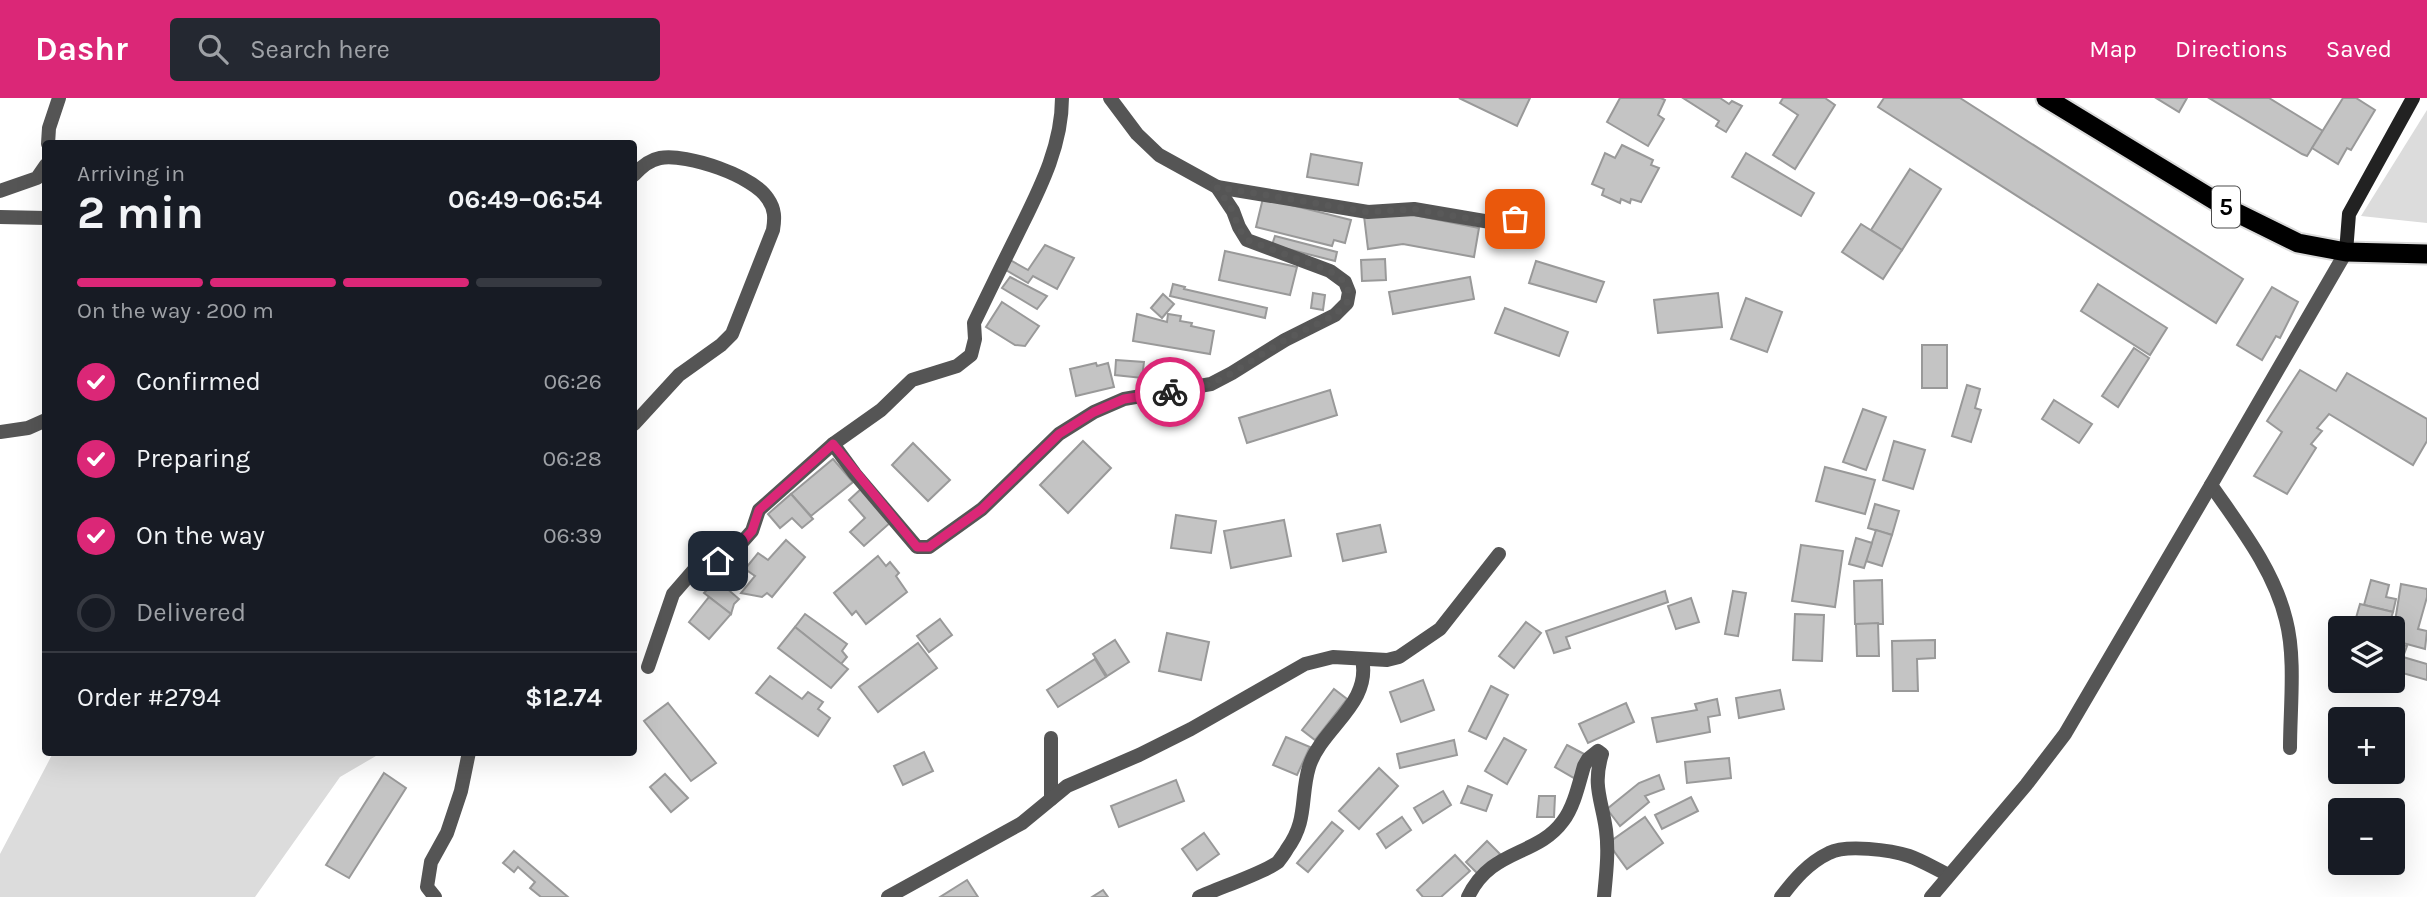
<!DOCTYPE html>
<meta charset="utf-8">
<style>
body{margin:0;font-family:Karla,sans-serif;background:#242831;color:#f1f3f6;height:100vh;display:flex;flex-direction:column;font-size:26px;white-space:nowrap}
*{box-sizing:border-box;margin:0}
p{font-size:23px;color:#9ea1a6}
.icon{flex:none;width:38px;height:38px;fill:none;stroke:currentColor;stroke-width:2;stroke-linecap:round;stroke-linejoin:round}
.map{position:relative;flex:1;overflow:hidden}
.panel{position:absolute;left:42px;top:42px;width:595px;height:616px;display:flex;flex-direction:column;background:#171b24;border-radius:7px;box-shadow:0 7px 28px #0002}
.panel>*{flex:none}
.fabs{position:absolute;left:2328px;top:518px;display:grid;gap:14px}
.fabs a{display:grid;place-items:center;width:77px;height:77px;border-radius:7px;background:#171b24;box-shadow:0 7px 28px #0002;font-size:35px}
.pin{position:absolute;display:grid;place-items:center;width:60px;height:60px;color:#fff;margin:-30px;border-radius:14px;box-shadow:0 4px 10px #0006}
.courier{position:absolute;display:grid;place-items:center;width:70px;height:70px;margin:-35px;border:5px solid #db2777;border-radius:50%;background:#fff;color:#222;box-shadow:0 2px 9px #0007}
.summary em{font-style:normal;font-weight:700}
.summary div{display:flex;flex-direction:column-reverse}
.summary{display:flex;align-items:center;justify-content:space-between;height:119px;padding:0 35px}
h1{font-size:46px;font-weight:700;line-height:52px}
.bar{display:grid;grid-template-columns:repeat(4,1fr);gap:10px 7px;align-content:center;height:84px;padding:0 35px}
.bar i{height:9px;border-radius:5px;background:#363941}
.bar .active{background:#db2777}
.bar p{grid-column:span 4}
.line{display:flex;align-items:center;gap:18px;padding:0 35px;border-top:2px solid #363941}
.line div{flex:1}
ol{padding:0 35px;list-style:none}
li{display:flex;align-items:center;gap:21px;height:77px}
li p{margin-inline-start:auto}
li .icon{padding:7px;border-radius:50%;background:#db2777;color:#fff;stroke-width:4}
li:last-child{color:#9ea1a6}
li i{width:38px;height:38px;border:4px solid #363941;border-radius:50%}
header{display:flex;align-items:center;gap:42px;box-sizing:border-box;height:98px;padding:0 35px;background:#db2777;color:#fff}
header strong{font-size:33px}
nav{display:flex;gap:38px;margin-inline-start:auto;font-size:24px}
.search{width:490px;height:63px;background:#242831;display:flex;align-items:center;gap:18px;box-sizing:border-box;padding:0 24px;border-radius:7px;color:#9ea1a6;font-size:26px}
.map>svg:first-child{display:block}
</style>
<header>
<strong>Dashr</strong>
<div class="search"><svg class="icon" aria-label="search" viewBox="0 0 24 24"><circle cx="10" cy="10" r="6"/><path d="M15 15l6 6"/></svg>Search here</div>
<nav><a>Map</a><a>Directions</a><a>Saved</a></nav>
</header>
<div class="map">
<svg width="2427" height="799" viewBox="0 0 2427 799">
<rect width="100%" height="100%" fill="#fff"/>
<g fill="#dcdcdc">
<polygon points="2427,12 2427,125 2361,118"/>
<polygon points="53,655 53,654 381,655 340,679 255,799 0,799 0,756"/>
</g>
<g fill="#c4c4c4" stroke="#999" stroke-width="2">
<polygon points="1459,0 1530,0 1517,28"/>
<polygon points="1620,0 1661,0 1665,2 1658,17 1664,21 1648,48 1607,24"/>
<polygon points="1683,0 1720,0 1729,6 1732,3 1742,8 1726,34 1716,28 1719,23"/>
<polygon points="1783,0 1825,0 1835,7 1795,71 1773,57 1798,17 1780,5"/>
<polygon points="1884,0 1960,0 2243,181 2216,225 1878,9"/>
<polygon points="2156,0 2187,0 2179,14"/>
<polygon points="2209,0 2269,0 2323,33 2307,58 2302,56"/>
<polygon points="2343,0 2356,0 2375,12 2351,52 2347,50 2338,66 2312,50"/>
<polygon points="1622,47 1653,62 1651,67 1659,70 1641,104 1631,101 1630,105 1621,101 1620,105 1602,97 1604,91 1592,86 1605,55 1615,60"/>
<polygon points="1746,55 1814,95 1801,118 1732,79"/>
<polygon points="1311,56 1362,65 1358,87 1307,79"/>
<polygon points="1910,71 1941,91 1902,152 1871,132"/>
<polygon points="1263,100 1351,122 1345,145 1334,142 1332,148 1256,129"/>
<polygon points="1399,114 1479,130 1474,159 1403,146 1368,151 1364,118"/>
<polygon points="1861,126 1902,152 1883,181 1842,154"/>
<polygon points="1275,138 1337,154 1335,163 1272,147"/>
<polygon points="1045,147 1074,160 1057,191 1033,178 1028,185 1006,172 1010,162 1028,172"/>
<polygon points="1225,153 1297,169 1290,197 1219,182"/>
<polygon points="1385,161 1386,182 1362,183 1361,162"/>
<polygon points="1536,163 1604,184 1596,204 1529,185"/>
<polygon points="1010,179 1047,198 1037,211 1002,190"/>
<polygon points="1470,179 1474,201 1393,216 1389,194"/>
<polygon points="1173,186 1185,189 1184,191 1267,210 1265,220 1170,198"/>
<polygon points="2098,186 2167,230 2150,257 2081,213"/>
<polygon points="2272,189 2298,204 2280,240 2276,238 2262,262 2237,247"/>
<polygon points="1313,195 1325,197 1323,212 1311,210"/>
<polygon points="1718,195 1722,229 1658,235 1654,202"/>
<polygon points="1163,196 1174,206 1162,220 1151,210"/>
<polygon points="1746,200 1782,214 1767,254 1731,241"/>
<polygon points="1002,204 1039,228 1025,248 1015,247 986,229"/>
<polygon points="1505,210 1568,234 1559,258 1495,235"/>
<polygon points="1137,216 1167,224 1168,216 1181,218 1180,223 1192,225 1191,228 1214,233 1210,256 1133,243"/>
<rect x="1922" y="247" width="25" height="43"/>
<polygon points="2134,250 2149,260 2118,309 2102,298"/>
<polygon points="1116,262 1144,264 1142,280 1115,277"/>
<polygon points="1096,265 1097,268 1108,265 1114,289 1076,298 1070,271"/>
<polygon points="2300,272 2336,293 2347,275 2427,321 2427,343 2413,367 2329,316 2317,330 2322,333 2311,346 2316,350 2287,396 2254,378 2282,334 2267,323"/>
<polygon points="1967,287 1980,291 1975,310 1981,312 1971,344 1952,338"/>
<polygon points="1330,292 1337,317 1247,345 1239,320"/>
<polygon points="2054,302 2092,326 2079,345 2042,321"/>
<polygon points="1863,311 1886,319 1866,372 1843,364"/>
<polygon points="1083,343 1111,370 1068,415 1040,387"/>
<polygon points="1894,343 1925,352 1913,391 1883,382"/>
<polygon points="913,345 950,382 928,403 892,367"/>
<polygon points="833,361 853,384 811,418 791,396"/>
<polygon points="1825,369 1875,382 1865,416 1816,403"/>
<polygon points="862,390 891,424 864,448 850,434 865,420 849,402"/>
<polygon points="791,396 813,421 802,430 792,420 780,430 768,416"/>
<polygon points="1875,406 1899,413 1892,437 1868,430"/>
<polygon points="1176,417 1216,423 1211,455 1171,450"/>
<polygon points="1284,422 1291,458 1231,470 1224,433"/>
<polygon points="1380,427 1386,454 1343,463 1337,436"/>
<polygon points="1876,432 1892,437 1882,468 1866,463"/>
<polygon points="1856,440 1872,445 1864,470 1849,466"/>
<polygon points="786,442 805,459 772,499 767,495 762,499 741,495 755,478 745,471 758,455 768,462"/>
<polygon points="1801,447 1843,453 1835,509 1792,503"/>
<polygon points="878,458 886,468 890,464 899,475 896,478 907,494 866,526 856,513 852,517 834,495"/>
<polygon points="717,482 739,501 734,506 731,516 704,495"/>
<polygon points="1882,482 1883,526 1855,526 1854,483"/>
<polygon points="2371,482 2389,487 2386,499 2396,501 2393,514 2364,507"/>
<polygon points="2401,486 2427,491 2427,499 2418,531 2427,533 2425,551 2392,542"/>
<polygon points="1665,493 1668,504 1566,539 1570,550 1554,555 1546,533"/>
<polygon points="1733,493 1746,495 1738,538 1725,536"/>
<polygon points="709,499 731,516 709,541 689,524"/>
<polygon points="1691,500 1699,524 1676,531 1668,508"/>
<polygon points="2360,506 2393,514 2388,530 2360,530 2354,527"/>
<polygon points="805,516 847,546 842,553 847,559 841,566 795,529"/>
<polygon points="1795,516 1824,517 1822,563 1793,562"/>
<polygon points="940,521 952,537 929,554 917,538"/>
<polygon points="1526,524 1541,535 1514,570 1499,558"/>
<polygon points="1878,525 1879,558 1857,558 1856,526"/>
<polygon points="795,529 848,571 831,590 778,550"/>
<polygon points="1167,535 1209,544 1201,582 1159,573"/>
<polygon points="1115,542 1129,564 1107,578 1093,556"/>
<polygon points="1935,542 1935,560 1917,561 1918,593 1893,593 1892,543"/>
<polygon points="918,545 937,570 878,614 859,589"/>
<polygon points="2395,545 2407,548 2403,559 2427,566 2427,582 2392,572 2392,556"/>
<polygon points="1095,561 1106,579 1058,609 1047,592"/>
<polygon points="770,578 802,601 808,594 823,604 818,611 830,620 818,638 756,595"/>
<polygon points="1423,582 1434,612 1401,624 1390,594"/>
<polygon points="1491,588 1508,597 1486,641 1469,633"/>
<polygon points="1334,591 1347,601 1315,642 1302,632"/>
<polygon points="1780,592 1784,611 1739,620 1736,600"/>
<polygon points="1717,601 1720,617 1708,619 1710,634 1657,644 1652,620 1697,612 1695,606"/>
<polygon points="668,605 716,665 691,683 644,623"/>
<polygon points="1626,605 1634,624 1588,645 1579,626"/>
<polygon points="1286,639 1310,649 1297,677 1273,667"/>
<polygon points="1504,640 1526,652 1507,686 1485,673"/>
<polygon points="1454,642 1457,657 1400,670 1397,656"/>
<polygon points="1567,647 1586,657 1574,680 1555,669"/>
<polygon points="924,654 933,673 903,687 894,668"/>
<polygon points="1729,660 1731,680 1687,685 1685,664"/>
<polygon points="1379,670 1398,688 1359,731 1339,713"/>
<polygon points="384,675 406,690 349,780 326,767"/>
<polygon points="665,676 688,700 671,714 650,689"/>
<polygon points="1659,677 1664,691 1645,698 1649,704 1620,728 1607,711 1639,685"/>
<polygon points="1176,682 1184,703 1119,729 1111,708"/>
<polygon points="1468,688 1492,697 1486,713 1461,705"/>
<polygon points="1443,693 1451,707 1423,725 1414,710"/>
<polygon points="1539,698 1555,698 1554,719 1537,719"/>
<polygon points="1691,699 1698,713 1662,731 1655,717"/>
<polygon points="1402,719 1411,732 1386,750 1377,736"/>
<polygon points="1645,719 1663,745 1627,771 1608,745"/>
<polygon points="1332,724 1343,733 1308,774 1297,765"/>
<polygon points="1204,735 1219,756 1197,772 1182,751"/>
<polygon points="1487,743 1500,756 1479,777 1466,764"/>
<polygon points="514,753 568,799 541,799 530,790 535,784 518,769 514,774 503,765"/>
<polygon points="1455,757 1470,773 1441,799 1423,799 1417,792"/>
<polygon points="967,782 978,799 940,799"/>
<polygon points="1103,792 1108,799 1092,799"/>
</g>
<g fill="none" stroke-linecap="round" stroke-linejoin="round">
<defs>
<polyline id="trunk" points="2046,0 2227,110 2298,145 2346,154 2427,156"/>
</defs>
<use href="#trunk" stroke="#dbdbdb" stroke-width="23"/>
<g stroke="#555" stroke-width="14">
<path d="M1062,0C1062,50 1038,94 1017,137C1002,167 988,196 974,225L975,241L971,257L957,268L912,282L881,312L833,346L855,376L917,449H929L982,411L1059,336L1094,314L1124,301L1211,286L1232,275L1285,242L1335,217L1347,205L1349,194L1345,184L1330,173L1247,142L1239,129L1233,113L1217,89L1159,57L1137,36L1110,0"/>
<polyline points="48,46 49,30 59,0"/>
<path d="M634,77C641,69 649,62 660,60C687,55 754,78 768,101C775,111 775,120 773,132L732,236L721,247L679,277L634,326"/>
<polyline points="1217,89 1368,114 1414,111 1496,125 1534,118"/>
<polyline points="0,93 37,80 46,67"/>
<polyline points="0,119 46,120"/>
<polyline points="0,334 28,330 46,322"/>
<polyline points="648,569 673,496 693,473 718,463 736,451 752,433 759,412 833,346"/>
<polyline points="1051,640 1051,701"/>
<path d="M2290,650C2290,610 2296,560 2286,522C2274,472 2240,429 2211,387L2346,154"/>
<polyline points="435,799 427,789 431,764 447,735 461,693 469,654"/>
<polyline points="888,799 1022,725 1067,688 1139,657 1191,631 1305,566 1333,559 1387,562 1399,559 1440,531 1499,456"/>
<path d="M1199,799C1218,790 1264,775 1278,764C1281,760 1285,755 1287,751C1308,723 1300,699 1309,669C1321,630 1372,606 1362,561"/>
<path d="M1468,799C1491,750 1537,759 1563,723C1574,709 1579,685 1584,668L1588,661L1598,653L1602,656C1592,688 1602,702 1606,732C1609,754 1606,777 1604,799"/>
<path d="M1781,799C1794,782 1808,765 1829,755C1846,746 1891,752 1909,758C1923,763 1936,771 1949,777"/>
<polyline points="1931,799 2026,687 2065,636 2211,387"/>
</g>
<polyline stroke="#222" stroke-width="14" points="2346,154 2349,116 2413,0"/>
<use href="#trunk" stroke="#000" stroke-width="19"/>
</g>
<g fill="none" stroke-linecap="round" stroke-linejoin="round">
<polyline stroke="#595959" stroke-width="7" stroke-dasharray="0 12.6" points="1170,294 1211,286 1232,275 1285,242 1335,217 1347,205 1349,194 1345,184 1330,173 1247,142 1238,129 1233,113 1217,89 1368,114 1414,111 1496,125 1515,121"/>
<polyline stroke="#db2777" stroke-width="9" points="718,463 736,451 752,433 759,412 833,346 917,449 929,449 982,411 1059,336 1094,314 1124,301 1170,294"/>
</g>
<g text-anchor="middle" stroke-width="7" stroke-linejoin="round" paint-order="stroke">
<rect fill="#fff" stroke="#4c4c4c" stroke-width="2" x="2212" y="88.5" width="28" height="41" rx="5"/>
<g font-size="24" font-weight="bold" fill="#000">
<text x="2226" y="117">5</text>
</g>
</g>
</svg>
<div class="fabs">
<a><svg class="icon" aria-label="layers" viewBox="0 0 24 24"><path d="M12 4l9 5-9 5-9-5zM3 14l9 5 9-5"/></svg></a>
<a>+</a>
<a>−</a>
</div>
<div class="pin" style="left:1515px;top:121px;background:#ea580c"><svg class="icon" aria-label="bag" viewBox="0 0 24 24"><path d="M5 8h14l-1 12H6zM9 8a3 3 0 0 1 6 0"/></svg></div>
<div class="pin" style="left:718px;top:463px;background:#1f2937"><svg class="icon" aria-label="home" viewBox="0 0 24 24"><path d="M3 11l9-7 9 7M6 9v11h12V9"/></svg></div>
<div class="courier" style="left:1170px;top:294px"><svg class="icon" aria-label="bike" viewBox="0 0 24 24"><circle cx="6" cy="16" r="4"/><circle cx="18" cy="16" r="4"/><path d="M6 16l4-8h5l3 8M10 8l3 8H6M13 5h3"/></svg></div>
<section class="panel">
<div class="summary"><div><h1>2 min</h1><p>Arriving in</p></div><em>06:49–06:54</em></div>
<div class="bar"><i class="active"></i><i class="active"></i><i class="active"></i><i></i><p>On the way · 200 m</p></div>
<ol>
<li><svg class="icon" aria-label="check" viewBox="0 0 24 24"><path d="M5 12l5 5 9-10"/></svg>Confirmed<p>06:26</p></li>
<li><svg class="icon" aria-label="check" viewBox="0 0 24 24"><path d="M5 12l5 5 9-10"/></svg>Preparing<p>06:28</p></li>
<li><svg class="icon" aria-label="check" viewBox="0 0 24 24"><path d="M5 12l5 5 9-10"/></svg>On the way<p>06:39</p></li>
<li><i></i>Delivered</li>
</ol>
<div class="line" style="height:91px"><div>Order #2794</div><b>$12.74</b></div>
</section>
</div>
